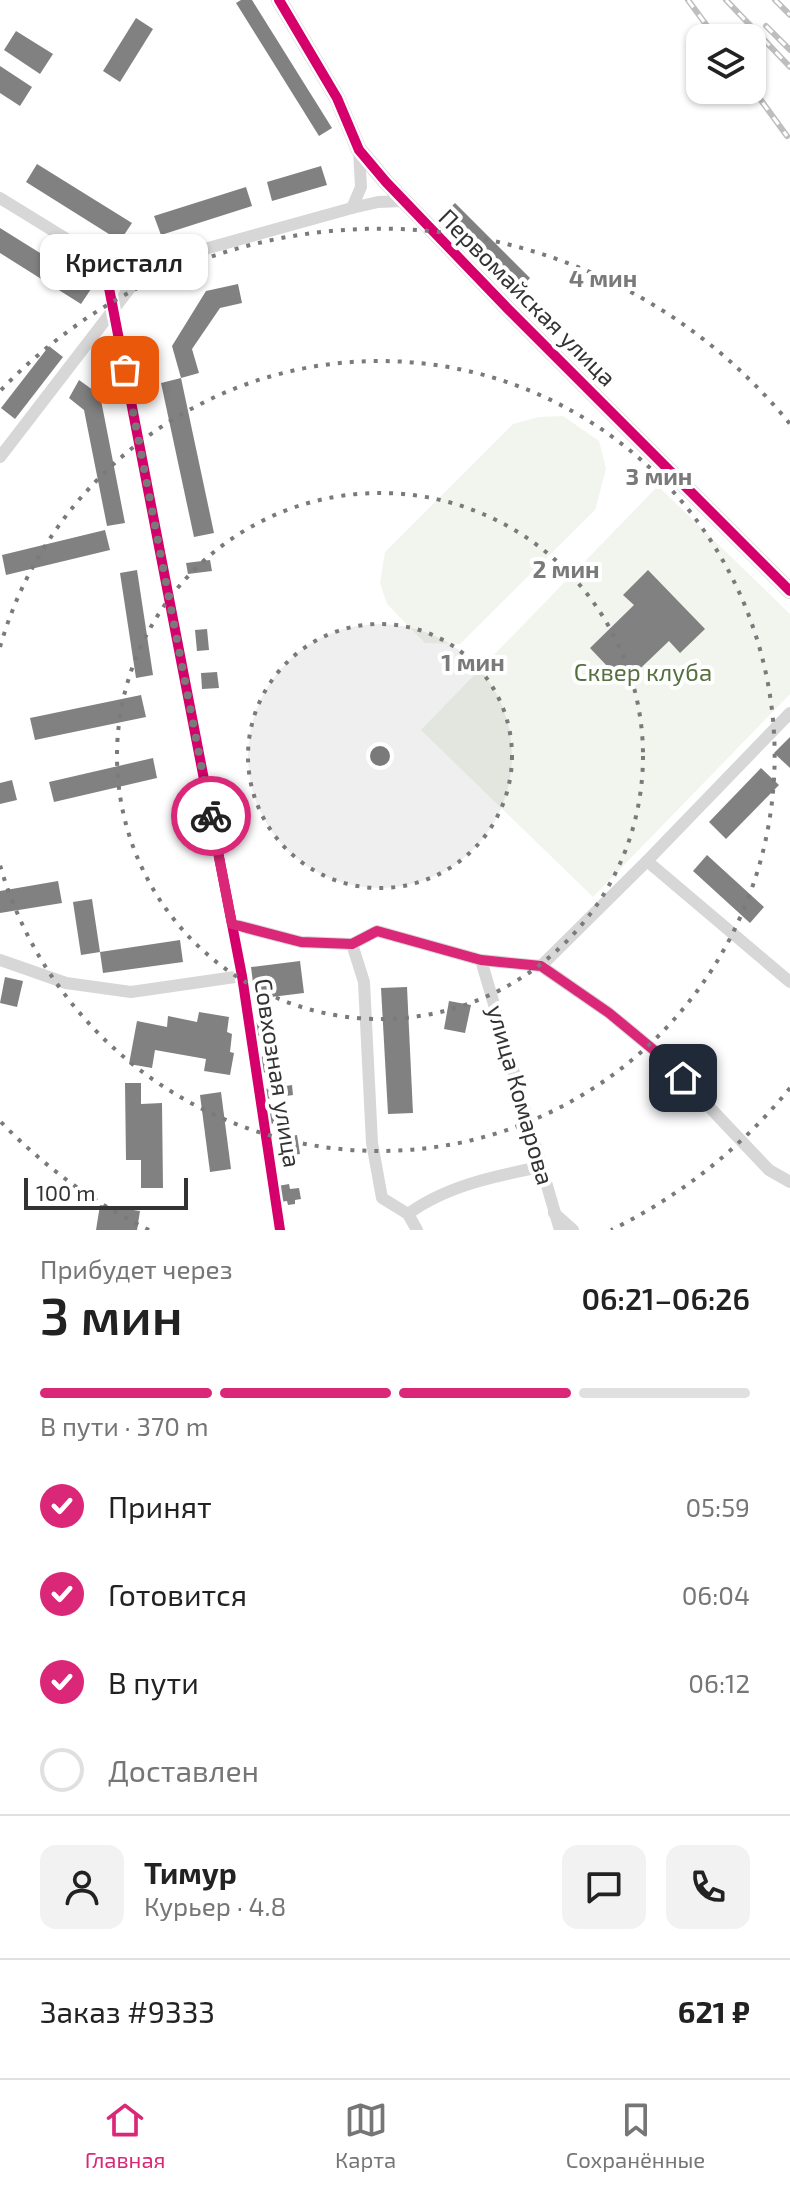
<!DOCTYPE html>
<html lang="ru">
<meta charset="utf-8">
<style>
body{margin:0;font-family:"Exo 2",sans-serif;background:#f2f2f2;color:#222;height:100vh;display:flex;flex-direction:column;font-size:30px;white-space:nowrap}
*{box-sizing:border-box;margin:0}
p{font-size:26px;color:#767676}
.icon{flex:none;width:44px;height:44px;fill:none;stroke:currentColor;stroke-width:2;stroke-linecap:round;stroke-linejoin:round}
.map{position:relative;height:1230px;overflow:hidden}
.sheet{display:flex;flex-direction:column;background:#fff;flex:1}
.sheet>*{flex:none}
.fabs{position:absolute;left:686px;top:24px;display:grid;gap:16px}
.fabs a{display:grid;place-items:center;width:80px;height:80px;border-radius:16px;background:#fff;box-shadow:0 2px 6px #0004;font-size:40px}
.scale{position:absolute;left:24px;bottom:20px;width:164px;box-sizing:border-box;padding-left:8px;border:4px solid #333;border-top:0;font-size:22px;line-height:28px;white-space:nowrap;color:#333;-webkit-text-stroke:6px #fff;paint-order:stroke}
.pin{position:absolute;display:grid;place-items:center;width:68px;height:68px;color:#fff;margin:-34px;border-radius:16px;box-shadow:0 4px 12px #0006}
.courier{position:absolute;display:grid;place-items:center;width:80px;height:80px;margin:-40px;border:6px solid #db2777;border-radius:50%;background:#fff;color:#222;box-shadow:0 2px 10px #0007}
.bubble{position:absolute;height:56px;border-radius:16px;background:#fff;box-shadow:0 2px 6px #0004;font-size:26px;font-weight:600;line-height:56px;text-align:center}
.headline em{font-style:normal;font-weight:600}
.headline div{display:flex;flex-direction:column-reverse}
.headline{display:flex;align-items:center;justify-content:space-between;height:136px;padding:0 40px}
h1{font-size:52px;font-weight:600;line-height:60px}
.bar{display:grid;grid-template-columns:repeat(4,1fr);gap:12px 8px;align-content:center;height:96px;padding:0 40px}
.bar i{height:10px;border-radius:6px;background:#e0e0e0}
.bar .current{background:#db2777}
.bar p{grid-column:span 4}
.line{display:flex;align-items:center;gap:20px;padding:0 40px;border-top:2px solid #e0e0e0}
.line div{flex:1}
.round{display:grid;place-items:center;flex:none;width:84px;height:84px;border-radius:16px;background:#f2f2f2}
ol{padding:0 40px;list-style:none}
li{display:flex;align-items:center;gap:24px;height:88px}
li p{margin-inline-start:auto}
li .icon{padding:8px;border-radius:50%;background:#db2777;color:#fff;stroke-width:4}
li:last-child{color:#767676}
li i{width:44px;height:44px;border:4px solid #e0e0e0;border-radius:50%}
.tabs{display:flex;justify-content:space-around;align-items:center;height:112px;border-top:2px solid #e0e0e0;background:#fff;font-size:22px;color:#767676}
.tabs a{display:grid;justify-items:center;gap:4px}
.tabs .current{color:#db2777}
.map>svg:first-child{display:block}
</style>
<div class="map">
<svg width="790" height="1230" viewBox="0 0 790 1230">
<rect width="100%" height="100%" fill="#fff"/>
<g fill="#f1f5ed">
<polygon points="563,416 599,441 606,469 595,510 460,644 425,643 387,604 380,583 385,552 513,424 539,417"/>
<polygon points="658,486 790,614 790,694 593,897 421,730"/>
</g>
<g fill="#818181">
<polygon points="241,0 252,0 332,128 319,136 236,3"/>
<polygon points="136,18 153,29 120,82 103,71"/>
<polygon points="16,31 53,54 40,74 4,50"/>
<polygon points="0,66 32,87 20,106 0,93"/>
<polygon points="37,164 132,223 120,241 26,182"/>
<polygon points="321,166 327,185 272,201 267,182"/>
<polygon points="246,187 252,206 161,235 154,216"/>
<polygon points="455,203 530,278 516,293 441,217"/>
<polygon points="0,228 93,286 81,304 0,253"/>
<polygon points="238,284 242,303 220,308 192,349 199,373 181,378 172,346 206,291"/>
<polygon points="49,346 63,357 15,419 1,408"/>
<polygon points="181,378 214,533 194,537 161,383"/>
<polygon points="79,380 100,395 125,523 107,526 84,410 69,398"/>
<polygon points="105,530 110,550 6,575 2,555"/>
<polygon points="210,560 212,571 188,574 186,563"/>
<polygon points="137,570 153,675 136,678 120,573"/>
<polygon points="648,570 705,629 680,653 669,641 624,684 590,648 634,605 623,595"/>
<polygon points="207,629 209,650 197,651 195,630"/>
<polygon points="217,672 219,688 202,689 201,673"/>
<polygon points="141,695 146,717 35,740 30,718"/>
<polygon points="790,737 790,768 774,753"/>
<polygon points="153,758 157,778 54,802 49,782"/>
<polygon points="761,768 779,785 726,839 709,822"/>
<polygon points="12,780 17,800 0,804 0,783"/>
<polygon points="707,855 764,907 750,923 693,871"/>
<polygon points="58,881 62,903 0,913 0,891"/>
<polygon points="92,899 100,952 81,955 73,902"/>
<polygon points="180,940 183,962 103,973 100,952"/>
<polygon points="300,961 304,993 255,999 251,967"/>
<polygon points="5,977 23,981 17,1007 0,1003"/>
<polygon points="407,987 413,1113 388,1114 381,988"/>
<polygon points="449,1001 471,1005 465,1033 444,1029"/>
<polygon points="199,1012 229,1017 227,1032 232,1034 230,1052 234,1053 230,1075 204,1071 206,1059 155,1050 152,1068 129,1064 137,1021 167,1027 168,1016 197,1022"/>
<polygon points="272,1021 274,1033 257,1036 255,1023"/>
<polygon points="278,1055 279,1070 261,1073 260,1059 263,1056"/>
<polygon points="285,1082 286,1086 292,1085 293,1095 266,1099 264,1089 277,1087 276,1084"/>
<polygon points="125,1083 141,1083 141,1104 162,1103 163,1188 141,1188 141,1160 126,1160"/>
<polygon points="221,1092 231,1169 210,1172 200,1095"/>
<polygon points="288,1110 290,1122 268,1124 267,1113"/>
<polygon points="297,1135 300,1154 283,1157 280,1138"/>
<polygon points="289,1184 290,1189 299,1188 301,1199 295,1200 295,1204 288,1205 287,1201 280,1202 278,1186"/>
<polygon points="100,1205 140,1211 137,1230 96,1230"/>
</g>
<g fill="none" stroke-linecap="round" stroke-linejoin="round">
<g stroke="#d7d7d7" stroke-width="12">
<polyline points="0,198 104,262 143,271"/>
<polyline points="352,208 361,187 359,150"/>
<polyline points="104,262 242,976 280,1230"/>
<polyline points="0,457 143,271 158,262 352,208 378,202 403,201"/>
<polyline points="647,861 790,982"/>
<polyline points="232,924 301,942 352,944 377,931 481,960 541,966 609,1013 661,1056 769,1170 790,1182"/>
<polyline points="352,944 364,982 372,1143 382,1198 408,1214"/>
<polyline points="0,960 66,983 131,992 242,976"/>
<polyline points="481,960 560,1230"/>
<polyline points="541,966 647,861 790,713"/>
<polyline points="554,1213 573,1230"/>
<path d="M408,1214C446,1186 495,1176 540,1167"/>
<polyline points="408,1214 417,1230"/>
</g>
<polyline stroke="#d0d0d0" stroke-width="16" points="279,0 337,98 359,150 386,182 508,309 790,591"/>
<defs>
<g id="rail">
<polyline points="688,0 716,38"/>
<polyline points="726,0 790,67"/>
<polyline points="775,0 790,15"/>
<polyline points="766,26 790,50"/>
<polyline points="752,88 787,136"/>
</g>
</defs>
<use href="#rail" stroke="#bebebe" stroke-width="6"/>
<use href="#rail" stroke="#fff" stroke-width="3" stroke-dasharray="9" stroke-linecap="butt"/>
<defs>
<g id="cycleway">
<polyline points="279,0 337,98 359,150 386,182 508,309 790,591"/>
<polyline points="104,262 242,976 280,1230"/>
</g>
</defs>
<use href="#cycleway" stroke="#fff" stroke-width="15"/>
<use href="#cycleway" stroke="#d6006c" stroke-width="10"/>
</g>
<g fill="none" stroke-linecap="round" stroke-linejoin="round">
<polyline stroke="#7a7a7a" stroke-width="8" stroke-dasharray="0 14.4" points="125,370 211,816"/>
<polyline stroke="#db2777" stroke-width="10" points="211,816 232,924 301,942 352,944 377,931 481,960 541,966 609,1013 661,1056 683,1078"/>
</g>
<circle cx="380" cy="756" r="132" fill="#7a7a7a" fill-opacity=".12"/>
<g fill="none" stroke="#7a7a7a" stroke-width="4" stroke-dasharray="4 8">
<circle cx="380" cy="756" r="132"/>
<circle cx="380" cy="756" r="263"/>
<path d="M0 647A395 395 0 1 1 0 865"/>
<path d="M790 1088A527 527 0 0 1 611 1230M149 1230A527 527 0 0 1 1 1122M1 390A527 527 0 0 1 790 424"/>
</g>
<g text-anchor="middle" stroke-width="8" stroke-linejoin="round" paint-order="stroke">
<g font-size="24" fill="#333" stroke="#fff">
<text transform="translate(527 298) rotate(45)" y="8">Первомайская улица</text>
<text transform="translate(277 1073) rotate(81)" y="8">Совхозная улица</text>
<text transform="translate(520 1095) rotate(74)" y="8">улица Комарова</text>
</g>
<g font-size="24" fill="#56703f" stroke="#fff">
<text x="643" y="681">Сквер клуба</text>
</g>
</g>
<circle cx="380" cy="756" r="12" fill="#7a7a7a" stroke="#fff" stroke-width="4"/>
<g font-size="24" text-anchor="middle" font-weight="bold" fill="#7a7a7a" stroke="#fff" stroke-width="8" stroke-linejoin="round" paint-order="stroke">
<text x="603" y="287">4 мин</text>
<text x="659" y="485">3 мин</text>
<text x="566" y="578">2 мин</text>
<text x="473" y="671">1 мин</text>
</g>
</svg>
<div class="fabs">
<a><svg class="icon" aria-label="layers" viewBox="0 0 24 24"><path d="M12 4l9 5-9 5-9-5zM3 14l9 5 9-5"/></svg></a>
</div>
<div class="scale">100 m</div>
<div class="pin" style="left:125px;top:370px;background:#ea580c"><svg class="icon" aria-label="bag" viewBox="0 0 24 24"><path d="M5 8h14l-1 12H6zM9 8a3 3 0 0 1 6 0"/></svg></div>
<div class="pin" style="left:683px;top:1078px;background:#1f2937"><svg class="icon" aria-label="home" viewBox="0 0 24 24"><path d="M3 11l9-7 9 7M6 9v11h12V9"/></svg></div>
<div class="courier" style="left:211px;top:816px"><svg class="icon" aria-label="bike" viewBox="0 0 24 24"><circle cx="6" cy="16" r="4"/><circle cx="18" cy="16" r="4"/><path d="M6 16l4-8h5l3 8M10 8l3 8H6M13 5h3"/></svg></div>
<div class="bubble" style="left:40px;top:234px;width:168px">Кристалл</div>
</div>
<section class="sheet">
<div class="headline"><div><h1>3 мин</h1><p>Прибудет через</p></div><em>06:21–06:26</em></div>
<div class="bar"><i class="current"></i><i class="current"></i><i class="current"></i><i></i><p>В пути · 370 m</p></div>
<ol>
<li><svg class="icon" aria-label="check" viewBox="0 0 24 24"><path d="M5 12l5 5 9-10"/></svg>Принят<p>05:59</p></li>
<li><svg class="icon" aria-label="check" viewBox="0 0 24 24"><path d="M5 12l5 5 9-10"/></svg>Готовится<p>06:04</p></li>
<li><svg class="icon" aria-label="check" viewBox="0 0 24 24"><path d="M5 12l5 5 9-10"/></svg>В пути<p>06:12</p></li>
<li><i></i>Доставлен</li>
</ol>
<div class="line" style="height:144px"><a class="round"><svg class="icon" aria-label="person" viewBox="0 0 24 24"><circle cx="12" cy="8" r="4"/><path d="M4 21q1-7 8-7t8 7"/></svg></a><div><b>Тимур</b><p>Курьер · 4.8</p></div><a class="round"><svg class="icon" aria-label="chat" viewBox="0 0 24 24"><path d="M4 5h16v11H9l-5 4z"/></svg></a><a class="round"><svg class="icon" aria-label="phone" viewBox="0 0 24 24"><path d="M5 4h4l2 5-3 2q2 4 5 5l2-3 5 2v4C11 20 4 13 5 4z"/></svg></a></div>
<div class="line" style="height:104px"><div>Заказ #9333</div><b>621 ₽</b></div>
</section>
<nav class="tabs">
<a class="current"><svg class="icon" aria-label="home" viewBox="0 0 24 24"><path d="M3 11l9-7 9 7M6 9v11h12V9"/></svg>Главная</a>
<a><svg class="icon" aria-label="map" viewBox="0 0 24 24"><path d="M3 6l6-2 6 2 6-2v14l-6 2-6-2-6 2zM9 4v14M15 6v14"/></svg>Карта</a>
<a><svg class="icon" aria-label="saved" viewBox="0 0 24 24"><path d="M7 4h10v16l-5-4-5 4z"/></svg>Сохранённые</a>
</nav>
